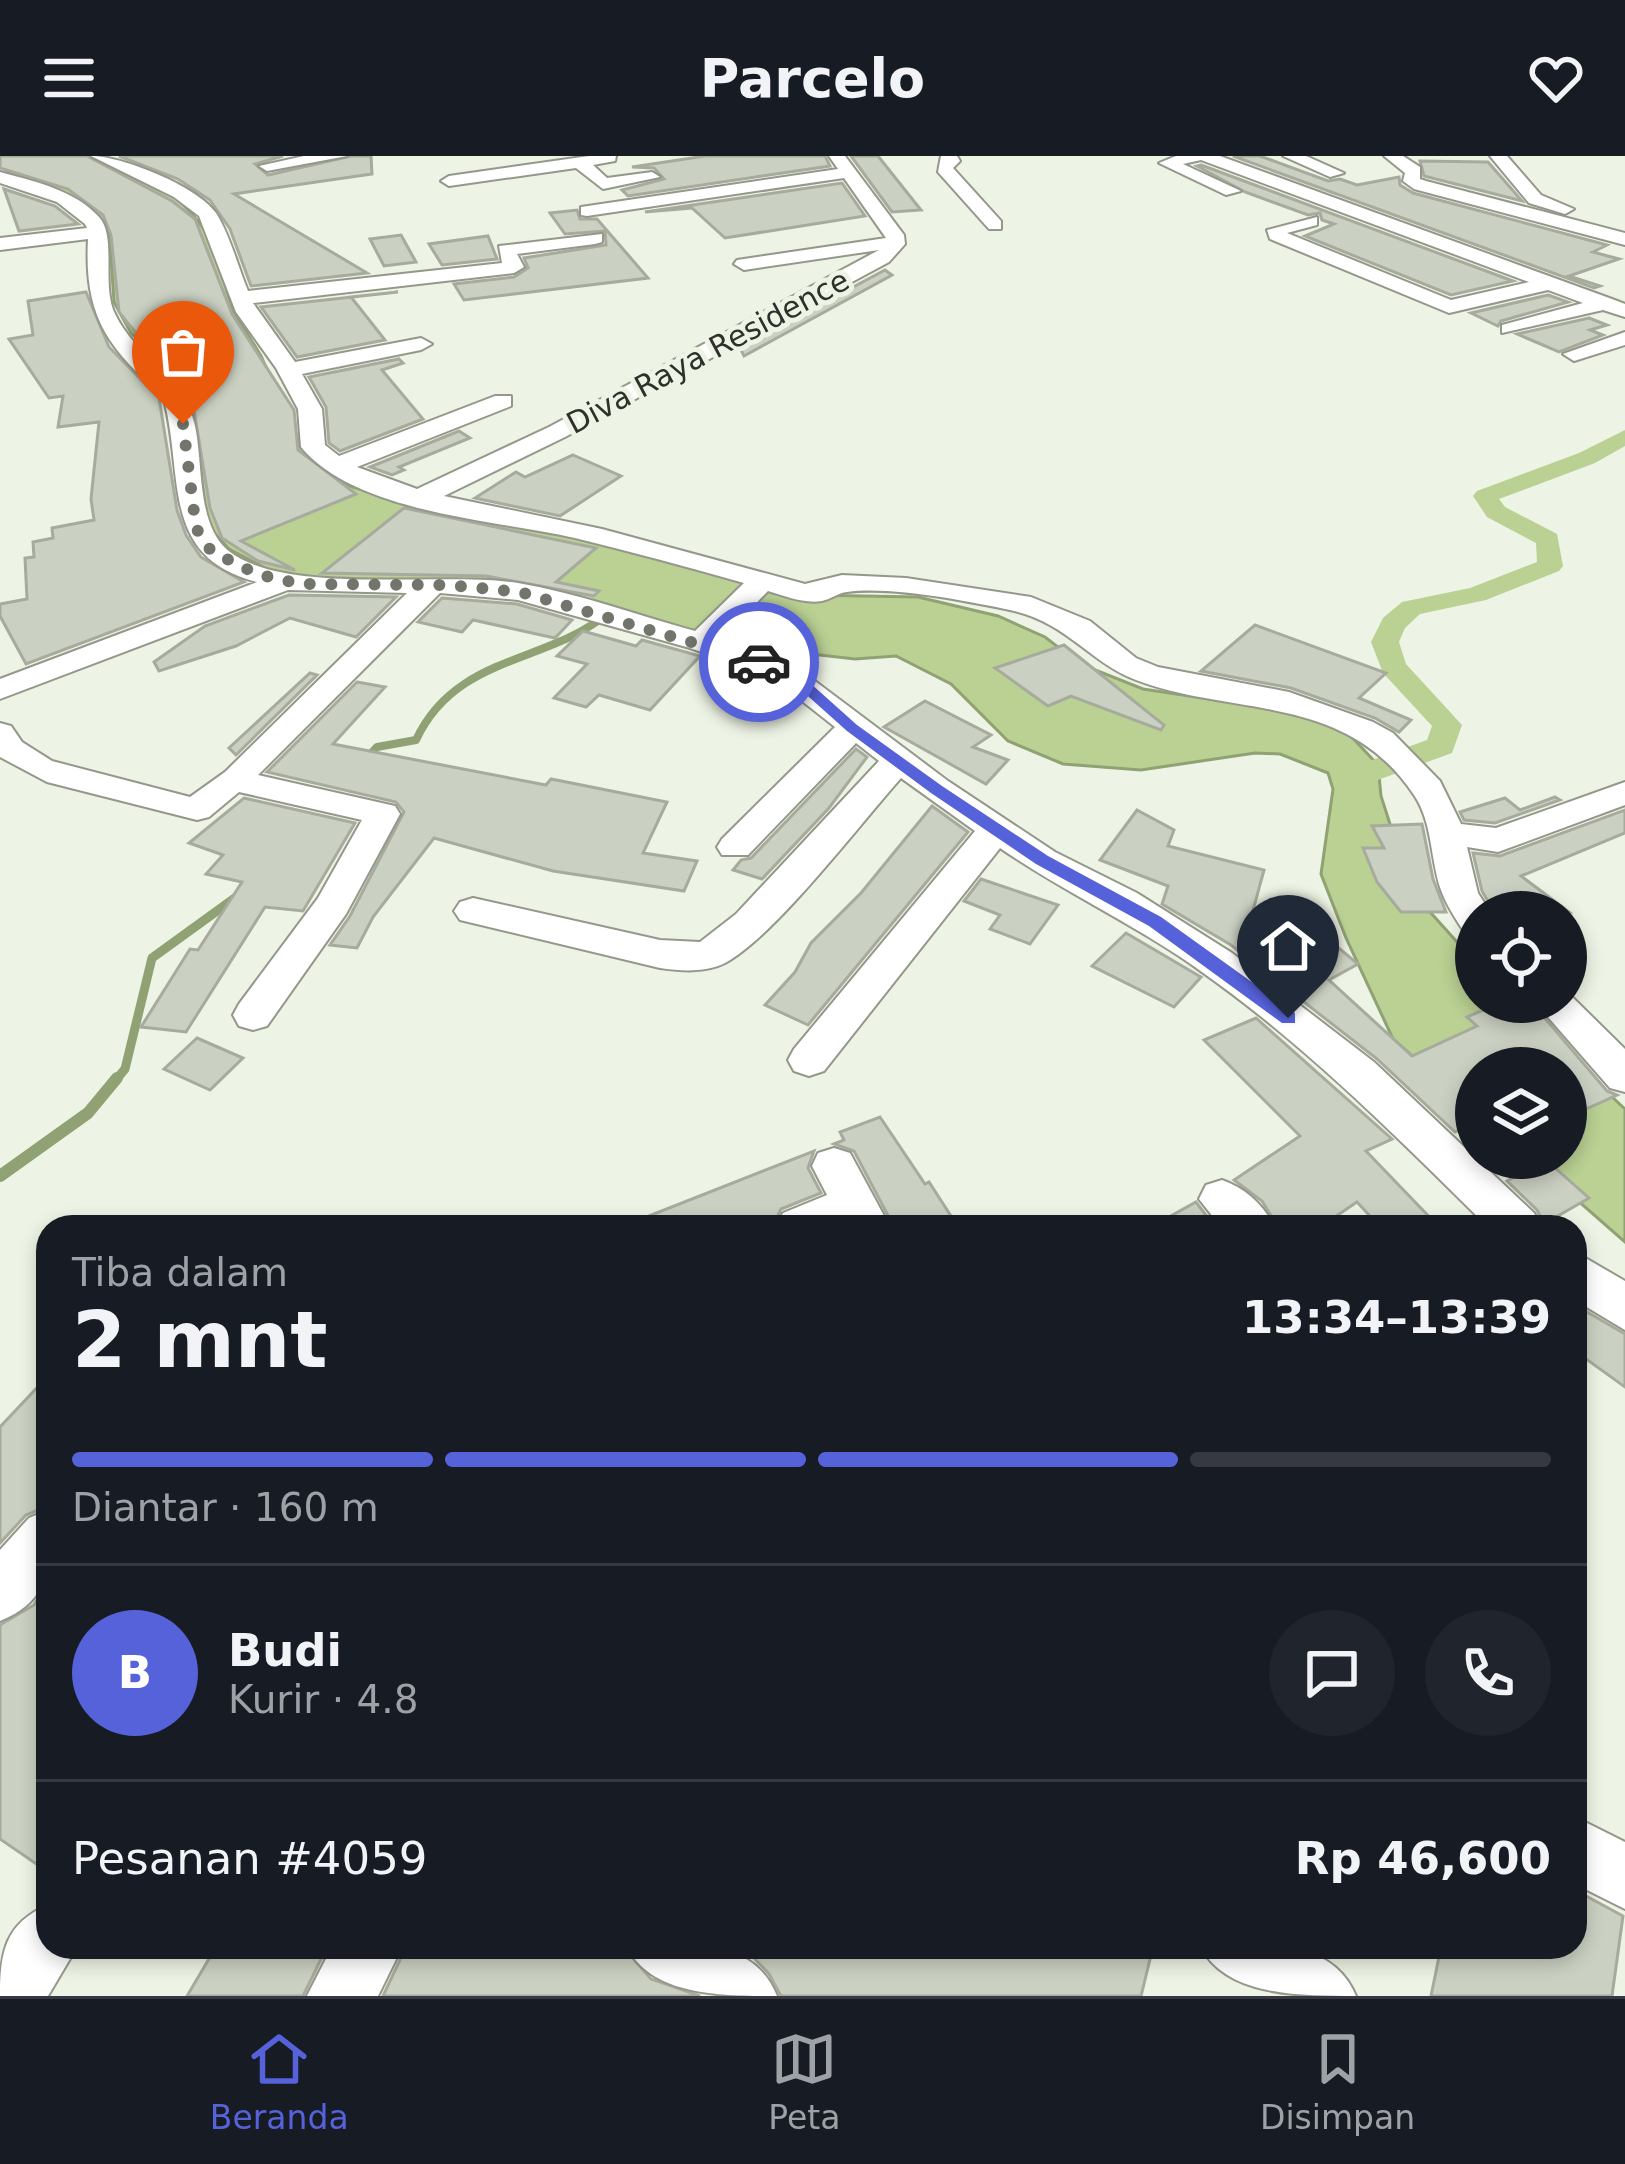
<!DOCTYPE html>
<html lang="id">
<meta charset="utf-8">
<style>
body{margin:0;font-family:"DejaVu Sans",sans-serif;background:#20242c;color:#f1f3f6;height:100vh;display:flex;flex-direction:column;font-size:45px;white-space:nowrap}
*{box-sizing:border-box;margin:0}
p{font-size:39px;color:#9ea1a6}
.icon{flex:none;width:66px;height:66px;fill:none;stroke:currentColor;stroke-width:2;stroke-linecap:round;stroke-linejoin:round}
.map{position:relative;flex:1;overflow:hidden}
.details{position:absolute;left:36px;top:1059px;width:1551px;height:744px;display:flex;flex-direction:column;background:#171b24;border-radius:36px;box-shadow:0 6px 18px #0003}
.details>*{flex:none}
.controls{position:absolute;left:1455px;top:735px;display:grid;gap:24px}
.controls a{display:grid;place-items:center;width:132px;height:132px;border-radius:50%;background:#171b24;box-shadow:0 6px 18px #0003;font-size:60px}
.pin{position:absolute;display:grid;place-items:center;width:102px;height:102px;color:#fff;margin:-123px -51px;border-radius:50% 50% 50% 0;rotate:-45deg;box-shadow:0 0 12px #0007}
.pin .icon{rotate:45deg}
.courier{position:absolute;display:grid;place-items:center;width:120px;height:120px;margin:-60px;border:9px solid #5662d9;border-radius:50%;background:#fff;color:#222;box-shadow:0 3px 15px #0007}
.head em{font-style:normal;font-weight:700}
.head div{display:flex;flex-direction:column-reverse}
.head{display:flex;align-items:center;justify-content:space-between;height:204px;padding:0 36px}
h1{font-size:78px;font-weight:700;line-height:90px}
.bar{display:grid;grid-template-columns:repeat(4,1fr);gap:18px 12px;align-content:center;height:144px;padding:0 36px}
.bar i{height:15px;border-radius:9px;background:#363941}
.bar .on{background:#5662d9}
.bar p{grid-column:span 4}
.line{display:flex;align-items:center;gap:30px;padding:0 36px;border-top:3px solid #363941}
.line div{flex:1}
.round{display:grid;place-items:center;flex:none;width:126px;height:126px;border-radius:63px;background:#20242c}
header{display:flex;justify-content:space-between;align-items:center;height:156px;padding:0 36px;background:#171b24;font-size:54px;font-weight:700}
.tab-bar{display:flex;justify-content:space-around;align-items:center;height:168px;border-top:3px solid #363941;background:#171b24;font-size:33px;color:#9ea1a6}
.tab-bar a{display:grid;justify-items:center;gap:6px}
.tab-bar .on{color:#5662d9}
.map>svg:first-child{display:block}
</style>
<header><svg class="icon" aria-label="menu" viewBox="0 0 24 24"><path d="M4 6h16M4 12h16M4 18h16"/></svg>Parcelo<svg class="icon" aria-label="heart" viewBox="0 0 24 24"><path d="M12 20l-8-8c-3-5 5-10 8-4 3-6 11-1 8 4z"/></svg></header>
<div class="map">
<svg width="1625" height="1840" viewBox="0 0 1625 1840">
<rect width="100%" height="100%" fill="#eef4e5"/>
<path fill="#bad193" stroke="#90a174" stroke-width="3" d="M89,4L174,38L192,58L209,79L233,154L261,200L298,284L346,329L443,359L555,373L808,439L918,441L998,460L1045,481L1080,508L1143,533L1302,557L1348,577L1378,609L1381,640L1406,718L1431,757L1476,807V846H1510L1625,953V1086L1529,1002H1566V912H1476V956L1393,883L1346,782L1321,718L1333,633L1328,617L1280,598L1255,597L1141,614L1063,608L1008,585L951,528L896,500L855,503L784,495L648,466L541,433L326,424L273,416L229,393L206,368L199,295L205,263L176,218L131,177L114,146L109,72C96,62 84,49 70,41C46,27 20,28 0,9Z"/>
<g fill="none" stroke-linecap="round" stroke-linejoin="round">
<path stroke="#90a174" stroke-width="8" d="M366,603L377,591L416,584C456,498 548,508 608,457"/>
<polyline stroke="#90a174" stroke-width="9" points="115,925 125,913 152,802 239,739"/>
<polyline stroke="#90a174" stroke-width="12" points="0,1020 88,957 117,922"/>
<polygon fill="#bad193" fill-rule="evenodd" points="1625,274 1625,290 1595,307 1499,343 1505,351 1557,378 1563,410 1559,415 1486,444 1420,458 1405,472 1399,486 1406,508 1462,569 1452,597 1364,629 1342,629 1337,622 1342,615 1427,584 1432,570 1383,517 1371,486 1383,462 1402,446 1470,432 1537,406 1536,387 1487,361 1473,340 1477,335 1579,297"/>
</g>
<g fill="#cbd1c2" stroke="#a6ab9d" stroke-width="3">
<polygon points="0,0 87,0 172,45 195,63 232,158 294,254 298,294 356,338 241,385 295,414 258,405 222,382 210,352 193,248 119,156 111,79 103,59 68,33 0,12"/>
<polygon points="119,0 283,0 255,8 268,19 351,0 371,0 372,18 234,38 367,117 251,130 230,73 210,44 178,23"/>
<polygon points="705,0 825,0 830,10 628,40 622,34 664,23 654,12 632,11"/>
<polygon points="851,0 878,0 921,54 892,56"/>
<polygon points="1233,0 1260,0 1328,25 1340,23 1357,29 1399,21 1400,29 1413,37 1607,89 1593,96 1619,103 1569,120 1600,130 1594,132"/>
<polygon points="1420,5 1488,6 1522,45 1424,20"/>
<polygon points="1201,9 1513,125 1451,139 1305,80 1334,68 1322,64 1320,57 1308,59 1245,36 1197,10"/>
<polygon points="842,27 865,60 725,82 692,52 645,56"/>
<polygon points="4,33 55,50 78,68 19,75"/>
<polygon points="577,54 580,63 597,63 648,122 464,144 454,128 514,121 528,112 524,102 606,89 605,75 565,78 550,57"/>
<polygon points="401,79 416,106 384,110 370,83"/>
<polygon points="488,80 497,103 442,109 429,88"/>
<polygon points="885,114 892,119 744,200 740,192"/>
<polygon points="86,136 109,191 159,242 177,354 186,379 201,401 244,426 26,508 0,460 0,448 27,443 25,402 34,401 33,386 53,382 52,372 94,364 91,343 99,266 58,271 63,240 49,242 9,183 33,179 28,145"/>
<polygon points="398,136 351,141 385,184 297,201 261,151"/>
<polygon points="1548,139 1568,146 1501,165 1498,170 1471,157"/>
<polygon points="1589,162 1607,169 1590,174 1603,179 1559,196 1517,178"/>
<polygon points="399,203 403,207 382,214 423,263 340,295 329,287 326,251 309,221"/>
<polygon points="459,275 470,282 399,311 404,314 392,319 370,311"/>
<polygon points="573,299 621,320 560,360 475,342 516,316 525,321"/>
<polygon points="404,352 596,392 556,426 599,435 594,440 486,420 322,417"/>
<polygon points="289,439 396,441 356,481 290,462 236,490 159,515 154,506 205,470"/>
<polygon points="442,442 517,448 572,464 555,482 473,464 462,476 418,466"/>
<polygon points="1255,469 1386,517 1359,542 1411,564 1399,576 1375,562 1291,532 1201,515"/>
<polygon points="583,475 636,490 642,484 700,500 650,554 599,539 586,551 554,542 587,508 557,500"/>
<polygon points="1064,489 1164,569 1161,574 1071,540 1048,550 995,512"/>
<polygon points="310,517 317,519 236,599 229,592"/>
<polygon points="357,526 385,531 333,588 546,629 551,623 667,646 643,697 697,705 684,735 553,715 434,682 373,761 357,792 330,789 350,760 404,656 396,646 267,616"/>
<polygon points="925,545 991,579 973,591 1008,604 986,628 884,571"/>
<polygon points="856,593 867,601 829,652 762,723 733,714 741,704 751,702"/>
<polygon points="1555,641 1560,644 1495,667 1464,664 1460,656 1505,642 1520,654"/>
<polygon points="244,642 355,667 303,755 265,751 186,876 141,871 190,793 198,794 242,726 206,718 223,699 189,687"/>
<polygon points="932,650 968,676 808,869 765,849 795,816 811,787 861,737"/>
<polygon points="1137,654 1174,674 1168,690 1264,714 1244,787 1299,759 1358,808 1329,824 1412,900 1477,870 1467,861 1502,846 1531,846 1607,935 1617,939 1566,962 1566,912 1476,912 1476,966 1455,976 1377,903 1231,789 1162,748 1168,730 1100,704"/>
<polygon points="1625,654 1625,677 1521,720 1569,756 1494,756 1482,735 1473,697 1500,700"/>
<polygon points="1422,668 1433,723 1446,756 1401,756 1377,726 1363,692 1384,692 1372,670"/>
<polygon points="981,723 1058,749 1030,788 990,773 1000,759 964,745"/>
<polygon points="1126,777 1201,821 1174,851 1092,810"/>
<polygon points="1256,862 1392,983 1366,995 1439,1071 1380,1071 1357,1046 1320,1071 1278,1071 1262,1045 1234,1024 1300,980 1204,884"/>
<polygon points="197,882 243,902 210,934 164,913"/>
<polygon points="880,961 925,1028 929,1026 958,1071 894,1071 854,995 834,988 844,984 840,976"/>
<polygon points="814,995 808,1012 821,1037 781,1053 772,1071 621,1071"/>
<polygon points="1546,1004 1589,1042 1544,1068 1537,1054 1507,1025"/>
<polygon points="1196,1046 1215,1071 1151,1071"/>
<polygon points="1575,1149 1625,1178 1625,1231 1575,1195"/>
<polygon points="48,1220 48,1350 26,1359 0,1387 0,1271"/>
<polygon points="48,1425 48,1716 0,1683 0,1469 34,1449"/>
<polygon points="1575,1734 1623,1760 1612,1840 1431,1840 1441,1791 1575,1791"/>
<polygon points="216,1791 327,1791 303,1840 187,1840"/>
<polygon points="406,1791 623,1791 651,1823 700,1840 383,1840"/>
<polygon points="729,1791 1153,1791 1141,1840 781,1840 769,1818 754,1802"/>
</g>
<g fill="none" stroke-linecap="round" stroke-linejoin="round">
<defs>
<g id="street">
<path d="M91,0C122,0 197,30 216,57C230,79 238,111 248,135L502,107L499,90L602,78V86L595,88L517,98L524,111L514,117L253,147L295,206L421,182L432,188L421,194L302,218L322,253L325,289L339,300L495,240H511V250L357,311L417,333L549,271L879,94L744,114L734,108L737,104L886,82L844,22L587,60L581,59V51L838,13L829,0H845L904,79L905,88L889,106L565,281L444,340L602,373L805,428L842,419L906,422L1031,441L1090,465L1136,502L1158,511L1289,536L1373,566L1393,577L1440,625L1461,668L1496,672L1625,626V649L1498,696L1467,691L1478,737L1490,756H1476V778L1463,774C1455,762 1446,748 1441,734C1430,703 1433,667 1414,639C1346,536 1233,561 1136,524C1089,506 1067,466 1010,454C965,445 892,430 847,436C838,437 831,443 822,445C804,448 785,440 768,435L721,483L791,507L948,625L1055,696L1137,737L1232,797L1374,906L1534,1057L1541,1071H1488C1397,981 1307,890 1202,816C1137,769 1065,737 1000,692L824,915L809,920L794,915L788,904L794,893L975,675L901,622C860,668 774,781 725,807C705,817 681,815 660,812L460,764L454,755L460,746L473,742L660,784L700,786L736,758L879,605L856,587L748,699H722L717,691L722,683L835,571L769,519L690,492L518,444L440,437L258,619L395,650L400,658L346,758L267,870L253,874L239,870L233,859L239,848L318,742L362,664L239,636L209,661L197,664L47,626L0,601V567L11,570L22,586L52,605L190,641L225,616L407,437L288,434L0,543V523L257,426C158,401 185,318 163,240C106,191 84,159 88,83L0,94V82L87,72L85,68L57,46L0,27V16C33,25 75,34 99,61C117,80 101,130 115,158C136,202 183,219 194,266C204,304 195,370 230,396C289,440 441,415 518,427C577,437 637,459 695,475L744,427C688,411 632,396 575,382C496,364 355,357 301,291L298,253L276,212L236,156L199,60L174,41Z"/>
<polygon points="304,0 347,0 267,15 259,10"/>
<polygon points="589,0 616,0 615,5 593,9 607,22 652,16 660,21 603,33 576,12 449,30 441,25 449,20"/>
<polygon points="941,0 957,0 960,5 953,12 1001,65 1001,73 989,73 938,16"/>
<polygon points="1176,0 1220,0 1612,143 1625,148 1625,161 1603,154 1502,177 1502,169 1583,147 1548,134 1449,157 1270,83 1267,74 1317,61 1317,69 1287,77 1451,144 1529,126 1201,4 1183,8 1241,35 1226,39 1159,7"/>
<polygon points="1283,0 1306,0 1344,17 1330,21"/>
<polygon points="1384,0 1403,0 1420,11 1420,23 1426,25 1625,77 1625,89 1414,33 1403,25 1405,17"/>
<polygon points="1490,0 1507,0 1541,39 1574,53 1565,58 1529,47"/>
<polygon points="1625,176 1625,189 1574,205 1563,198"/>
<polygon points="1566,835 1625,893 1625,936 1610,932 1535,846 1566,846"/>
<polygon points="834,992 850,997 890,1071 776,1071 783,1057 827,1039 812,1010 818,997"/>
<path d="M1222,1024C1245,1032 1264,1049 1274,1071H1221L1199,1043L1206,1029Z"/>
<polygon points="1575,1096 1625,1125 1625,1174 1575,1144"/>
<path d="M48,1354C48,1405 56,1442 0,1465V1394L29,1362Z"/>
<polygon points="1575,1661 1625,1686 1625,1753 1575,1728"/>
<path d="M48,1749V1791H77L48,1840H0C0,1797 5,1767 48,1749Z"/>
<polygon points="332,1791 402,1791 378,1840 307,1840"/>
<path d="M627,1791C684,1791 751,1777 777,1840C721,1840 652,1840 627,1791Z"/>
<path d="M1201,1791C1257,1791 1330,1778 1356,1840C1299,1840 1226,1840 1201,1791Z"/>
</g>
</defs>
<use href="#street" stroke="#93988a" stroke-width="4"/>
<use href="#street" fill="#fff" fill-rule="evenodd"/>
</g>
<polygon fill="#5662d9" points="759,501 800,518 857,569 942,630 1048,700 1161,761 1295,857 1295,867 1282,867 1149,770 1036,708 931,637 847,575 790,524 754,509"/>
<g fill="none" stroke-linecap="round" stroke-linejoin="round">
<polyline stroke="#71756c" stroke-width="12" stroke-dasharray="0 21.6" points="183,268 196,372 211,395 257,418 300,428 449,429 520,436 759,506"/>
</g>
<g text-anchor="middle" stroke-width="10" stroke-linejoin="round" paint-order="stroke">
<g font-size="30" fill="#2e312b" stroke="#eef4e5">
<text transform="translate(708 196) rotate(-28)" y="10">Diva Raya Residence</text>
</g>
</g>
</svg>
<div class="controls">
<a><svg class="icon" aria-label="locate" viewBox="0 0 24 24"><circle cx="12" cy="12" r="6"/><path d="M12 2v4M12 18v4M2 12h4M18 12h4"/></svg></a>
<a><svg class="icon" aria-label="layers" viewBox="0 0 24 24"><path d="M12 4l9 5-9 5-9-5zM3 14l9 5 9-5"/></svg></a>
</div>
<div class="pin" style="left:183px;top:268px;background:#ea580c"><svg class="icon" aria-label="bag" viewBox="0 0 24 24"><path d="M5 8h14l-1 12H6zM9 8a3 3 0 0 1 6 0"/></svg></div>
<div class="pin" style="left:1288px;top:862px;background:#1f2937"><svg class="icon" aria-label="home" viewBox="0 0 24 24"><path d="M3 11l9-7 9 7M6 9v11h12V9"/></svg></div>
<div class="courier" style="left:759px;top:506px"><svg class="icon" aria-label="car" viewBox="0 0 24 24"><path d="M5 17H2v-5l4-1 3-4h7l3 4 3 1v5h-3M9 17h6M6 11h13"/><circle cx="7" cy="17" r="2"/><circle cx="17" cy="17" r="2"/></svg></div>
<section class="details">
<div class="head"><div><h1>2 mnt</h1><p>Tiba dalam</p></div><em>13:34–13:39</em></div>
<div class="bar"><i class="on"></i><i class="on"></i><i class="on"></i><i></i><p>Diantar · 160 m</p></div>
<div class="line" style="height:216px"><b class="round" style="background:#5662d9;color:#fff">B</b><div><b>Budi</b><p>Kurir · 4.8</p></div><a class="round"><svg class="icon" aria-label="chat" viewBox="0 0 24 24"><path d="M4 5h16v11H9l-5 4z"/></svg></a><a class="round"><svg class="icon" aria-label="phone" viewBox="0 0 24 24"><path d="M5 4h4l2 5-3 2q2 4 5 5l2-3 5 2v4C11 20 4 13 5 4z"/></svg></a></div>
<div class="line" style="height:156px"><div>Pesanan #4059</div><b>Rp 46,600</b></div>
</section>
</div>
<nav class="tab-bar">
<a class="on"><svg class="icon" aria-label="home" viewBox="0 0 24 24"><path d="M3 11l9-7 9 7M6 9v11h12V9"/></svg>Beranda</a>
<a><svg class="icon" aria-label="map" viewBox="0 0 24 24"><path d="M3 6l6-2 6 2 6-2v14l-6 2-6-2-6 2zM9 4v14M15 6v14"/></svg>Peta</a>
<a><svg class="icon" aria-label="saved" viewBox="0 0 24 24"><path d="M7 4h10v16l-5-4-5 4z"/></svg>Disimpan</a>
</nav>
